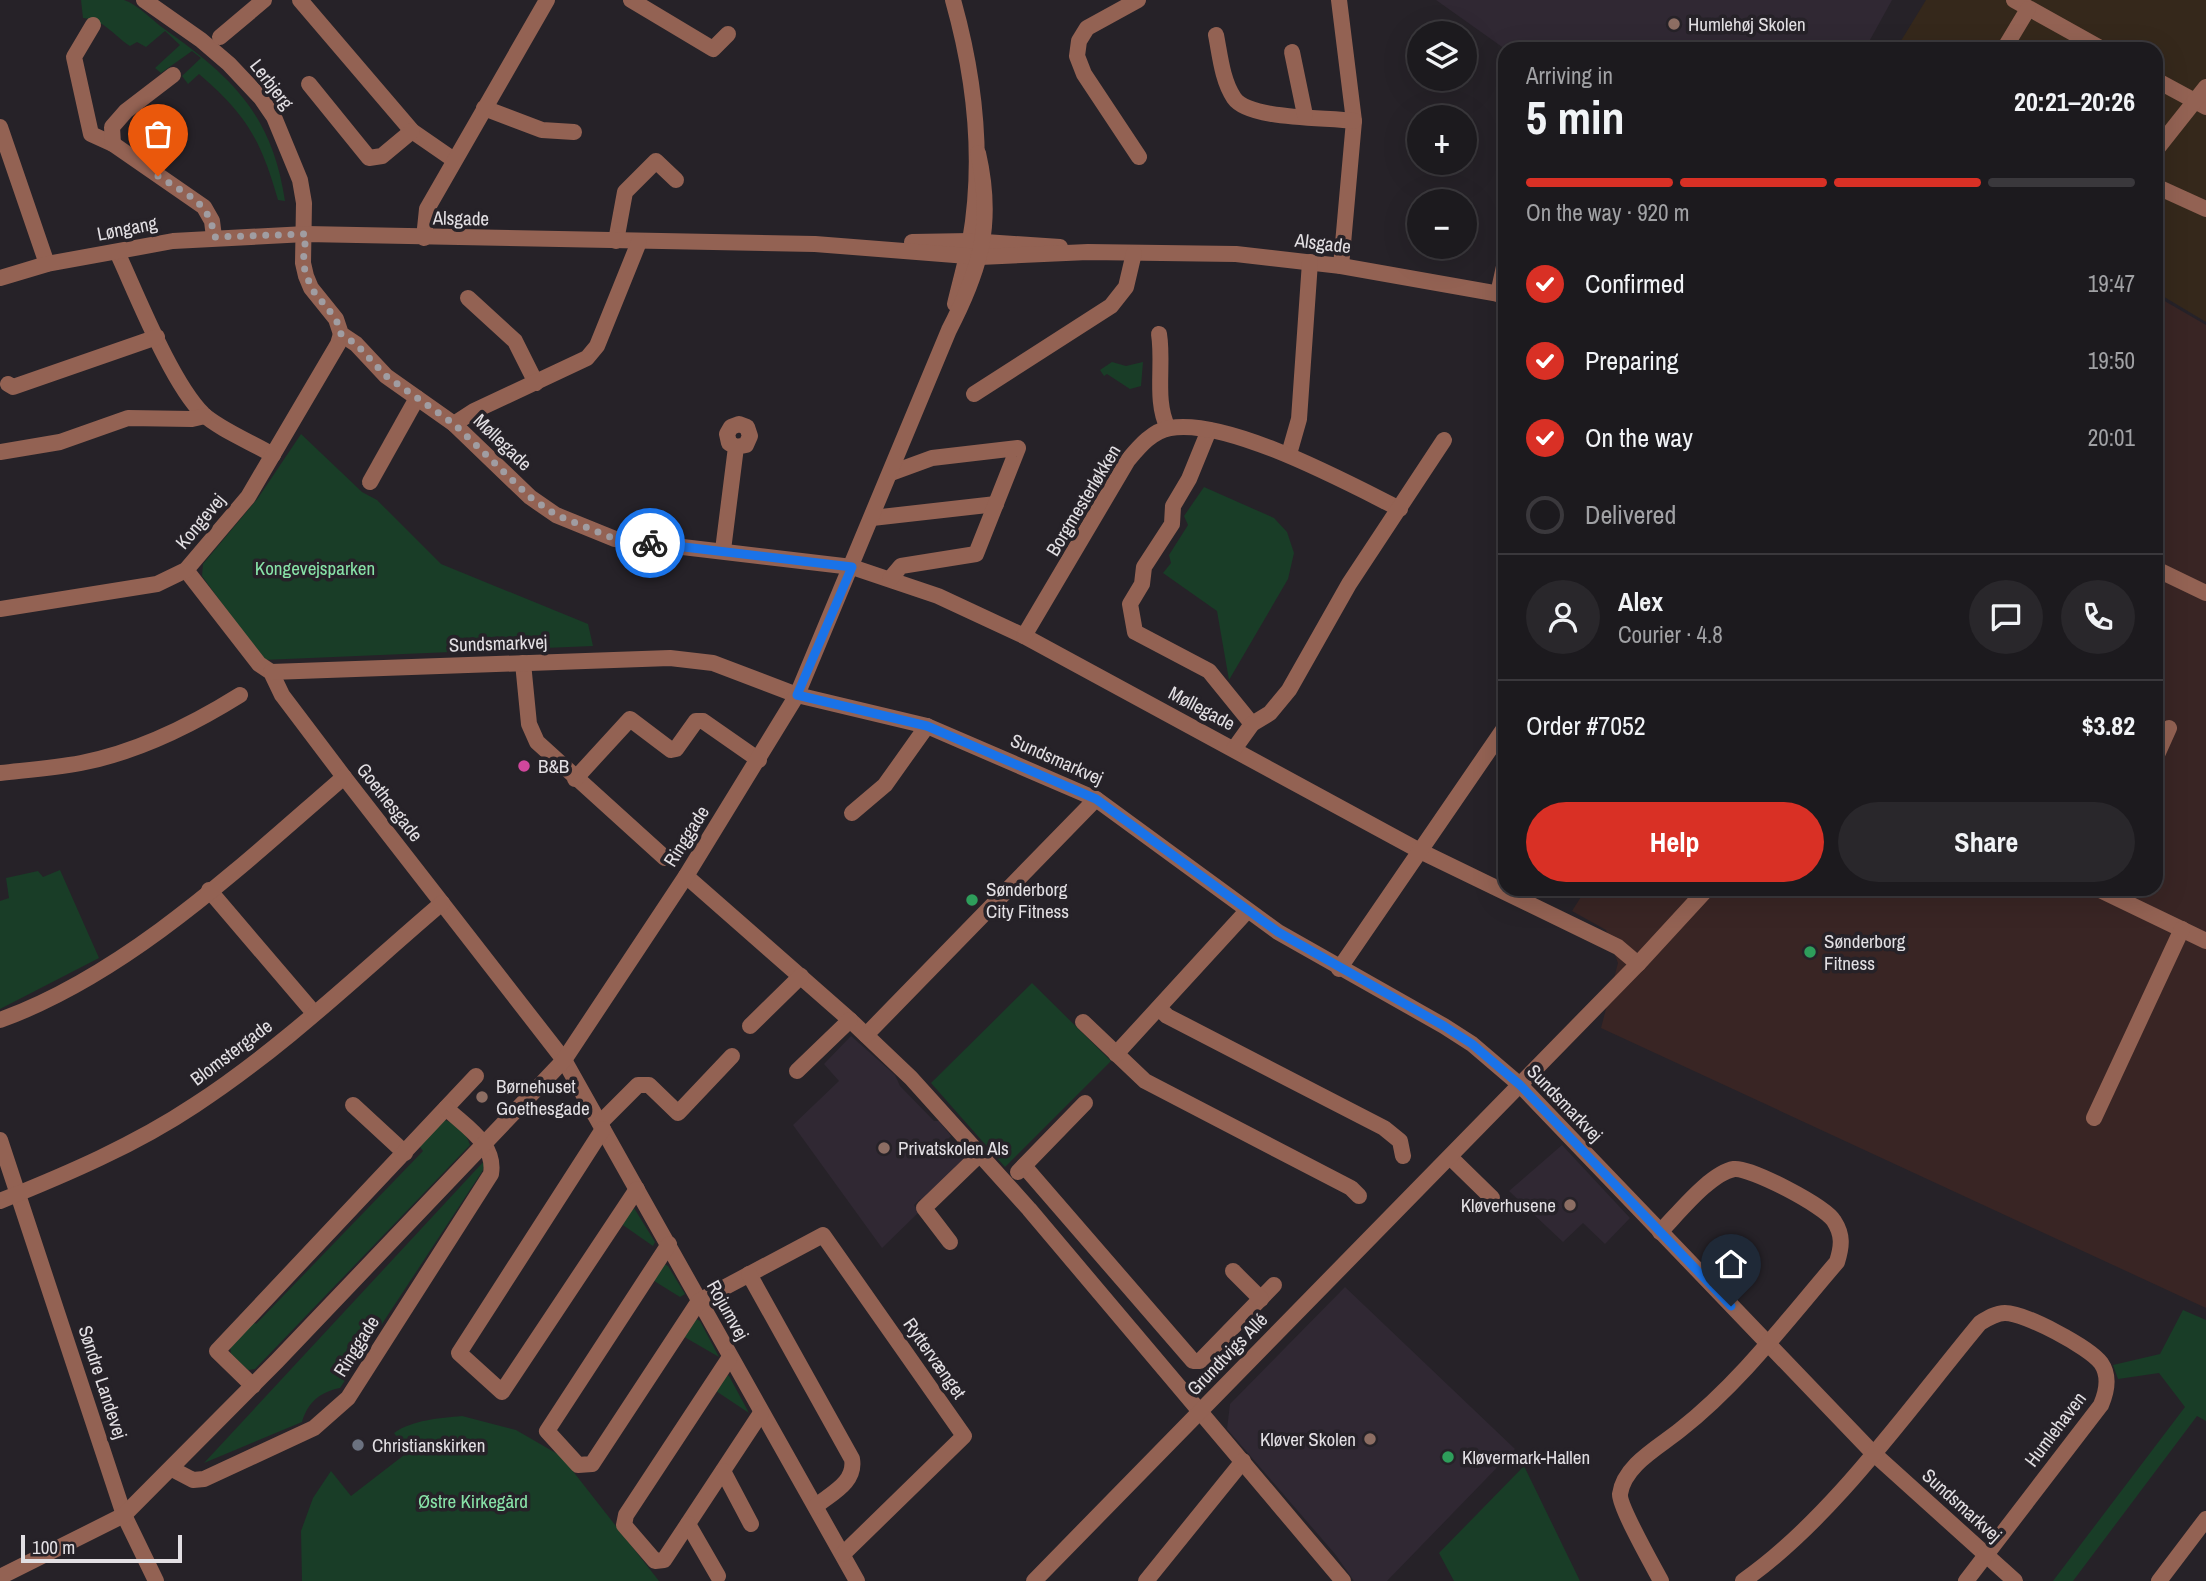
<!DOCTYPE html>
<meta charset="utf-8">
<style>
body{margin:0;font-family:"Archivo Narrow",sans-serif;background:#29272b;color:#f1f3f6;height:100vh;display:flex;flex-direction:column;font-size:26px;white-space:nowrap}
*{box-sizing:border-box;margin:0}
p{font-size:23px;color:#a0a1a4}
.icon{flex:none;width:38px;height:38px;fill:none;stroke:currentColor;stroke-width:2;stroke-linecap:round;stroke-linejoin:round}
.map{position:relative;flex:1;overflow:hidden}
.side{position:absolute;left:1498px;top:42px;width:665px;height:854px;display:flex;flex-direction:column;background:#1c1a1e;border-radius:21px;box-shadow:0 7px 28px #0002,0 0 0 2px #3a383c}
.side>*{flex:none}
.tools{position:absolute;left:1407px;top:21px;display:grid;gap:14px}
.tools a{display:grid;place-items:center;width:70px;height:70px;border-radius:50%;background:#1c1a1e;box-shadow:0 7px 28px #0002,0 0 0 2px #3a383c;font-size:35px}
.scale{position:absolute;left:21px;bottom:18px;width:161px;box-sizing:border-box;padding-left:7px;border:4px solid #e2dfe3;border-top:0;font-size:19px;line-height:24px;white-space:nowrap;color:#e2dfe3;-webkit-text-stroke:5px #262228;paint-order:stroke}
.pin{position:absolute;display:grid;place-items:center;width:60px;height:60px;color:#fff;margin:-72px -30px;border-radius:50% 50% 50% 0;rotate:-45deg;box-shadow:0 0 7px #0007}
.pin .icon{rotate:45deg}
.courier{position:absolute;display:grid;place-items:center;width:70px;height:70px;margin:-35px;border:5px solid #1a73e8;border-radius:50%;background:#fff;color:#222;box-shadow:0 2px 9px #0007}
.overview em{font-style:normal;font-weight:700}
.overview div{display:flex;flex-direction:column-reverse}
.overview{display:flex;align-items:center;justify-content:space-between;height:119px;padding:0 28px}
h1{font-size:46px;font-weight:700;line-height:52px}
.bar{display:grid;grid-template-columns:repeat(4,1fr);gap:10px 7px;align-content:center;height:84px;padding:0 28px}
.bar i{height:9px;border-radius:5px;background:#3a383c}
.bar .current{background:#d93025}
.bar p{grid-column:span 4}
.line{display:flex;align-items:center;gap:18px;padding:0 28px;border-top:2px solid #3a383c}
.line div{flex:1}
.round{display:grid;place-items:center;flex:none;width:74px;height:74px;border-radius:37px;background:#29272b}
ol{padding:0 28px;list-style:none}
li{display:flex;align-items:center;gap:21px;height:77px}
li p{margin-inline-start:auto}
li .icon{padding:7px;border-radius:50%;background:#d93025;color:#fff;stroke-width:4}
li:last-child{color:#a0a1a4}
li i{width:38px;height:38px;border:4px solid #3a383c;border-radius:50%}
.button{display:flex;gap:14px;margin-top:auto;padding:14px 28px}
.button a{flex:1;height:80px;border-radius:42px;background:#d93025;color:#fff;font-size:28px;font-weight:700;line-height:80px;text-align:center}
.button a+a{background:#29272b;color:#f1f3f6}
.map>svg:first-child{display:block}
</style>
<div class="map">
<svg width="2206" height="1581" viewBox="0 0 2206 1581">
<rect width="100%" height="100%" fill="#262228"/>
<polygon fill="#35281b" points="1926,0 2206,0 2206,322 2156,292 2156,49 1896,49"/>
<polygon fill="#392524" points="2156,296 2206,325 2206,1308 1601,1028 1618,963 1606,930 1572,911 1586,889 2156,889"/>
<g fill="#302833">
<polygon points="1436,0 1892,0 1865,49 1505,49"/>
<polygon points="851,1036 895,1075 900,1086 934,1121 939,1121 951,1136 949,1138 969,1158 924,1203 920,1199 914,1205 919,1212 882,1248 793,1125 839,1081 824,1064"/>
<polygon points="1562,1145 1630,1218 1605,1244 1583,1223 1563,1242 1509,1191"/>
<polygon points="1345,1287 1515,1449 1387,1581 1354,1581 1335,1554 1227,1429 1230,1404"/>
</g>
<g fill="#193d27">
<path d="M81,0C93,0 112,0 124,0C137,4 152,20 163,28C232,77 272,114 285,201L278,200C261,140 246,114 199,74L188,84L182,76L201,58L192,51L161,73L155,68L180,45L165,31L146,47L137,42L130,46C113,35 105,20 83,18Z"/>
<polygon points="1112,362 1126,366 1143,362 1141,386 1130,389 1107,374 1104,376 1100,370"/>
<polygon points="301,434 362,492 377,500 441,564 588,624 593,646 263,660 202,576 203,564 258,498"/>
<polygon points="1204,487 1274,518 1287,532 1294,553 1288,579 1229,680 1217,611 1163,573 1171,563 1169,555 1188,525 1184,516"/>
<polygon points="60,870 99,958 0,1009 0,901 9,898 6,878 38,871 43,877"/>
<polygon points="1032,983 1111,1061 1005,1167 931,1083"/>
<path d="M441,1119C455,1122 466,1131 470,1145L255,1369L248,1370L231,1354L230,1345L250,1319L256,1324L423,1151L417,1143Z"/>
<path d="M485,1160L483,1170L340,1388C320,1392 308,1402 302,1422L204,1463Z"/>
<polygon points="634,1208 655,1242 653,1246 620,1223"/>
<polygon points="664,1264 668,1266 685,1294 680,1297 651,1279"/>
<polygon points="2183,1310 2206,1320 2206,1421 2197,1416 2073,1581 2053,1581 2185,1407 2159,1373 2118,1379 2113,1365 2160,1354"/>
<polygon points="696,1319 700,1321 719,1357 681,1335 691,1320"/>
<polygon points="727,1375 729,1376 749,1413 713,1389"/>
<path d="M462,1416L516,1430L561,1456L659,1581H302L301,1531L313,1498L331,1471L351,1496L408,1452L394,1433C412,1420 440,1418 462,1416Z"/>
<polygon points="1524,1466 1580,1581 1454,1581 1439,1553"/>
</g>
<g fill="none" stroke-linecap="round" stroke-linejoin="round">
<g stroke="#936253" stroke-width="16">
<polyline points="144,0 201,40 229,64 261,98 274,117 300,180 304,203 303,263 306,276 311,288 336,319 341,334 356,344 386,376 454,424 530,497 556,515 615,539 852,567 938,596 1024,636 1420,851 1618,947 1638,964"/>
<polyline points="300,0 412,131 454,160"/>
<polyline points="631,0 713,49 728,34"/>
<path d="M953,0C975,78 984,161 970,241C966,262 960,283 955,304"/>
<polyline points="1138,0 1087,28 1079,41 1077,56 1084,74 1139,157"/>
<polyline points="1339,0 1354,121 1341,266"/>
<polyline points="2014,0 2102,49"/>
<polyline points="93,25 74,57 91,134 113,144 204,207 212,221 214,237"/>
<path d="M1216,35C1220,55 1222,80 1234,98C1249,120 1326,117 1354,121"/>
<polyline points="220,37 264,0"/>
<polyline points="2004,49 2028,9"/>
<polyline points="1292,52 1305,115"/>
<polyline points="2156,80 2206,107"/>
<polyline points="309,84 369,158 382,156 412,131"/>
<polyline points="484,108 542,130 574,132"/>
<polyline points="0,127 47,264"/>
<polyline points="113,144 112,127 126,111 173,75"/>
<polyline points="2156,150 2206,87"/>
<polyline points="2162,189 2206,209"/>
<polyline points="424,238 427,209 547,0"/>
<polyline points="616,241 625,192 656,161 676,180"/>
<polyline points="912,242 970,241 1060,247"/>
<path d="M117,252C137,295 171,382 203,414C219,429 253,443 273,455"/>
<polyline points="0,278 47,264 173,241 306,234 815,244 980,257 1088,252 1236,254 1341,266 1505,295"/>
<polyline points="1498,294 1505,262"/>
<polyline points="468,298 515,341 536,383"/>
<path d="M1159,334C1164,364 1154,401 1168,428"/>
<polyline points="8,384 13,387 157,337"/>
<polyline points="974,394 1111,306 1126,287 1134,253"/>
<polyline points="454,424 474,411 587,358 597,346 639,242"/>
<polyline points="1209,430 1189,479 1173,506 1172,524 1144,567 1142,584 1130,604 1135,632 1209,671 1252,724"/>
<polyline points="0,452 60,442 128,418 192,419 205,416"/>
<polyline points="1289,454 1299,419 1310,262"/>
<polyline points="370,482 417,398"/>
<polyline points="872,518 996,504"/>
<polyline points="723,550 736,447 746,445 750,436 747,427 739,424 731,427 727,434 729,443 736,447"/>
<polyline points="2156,569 2206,593"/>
<polyline points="186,570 259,664 271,672 282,695 344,777 564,1060 857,1581"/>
<polyline points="890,579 901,566 976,554 1018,448 932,458 891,473"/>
<polyline points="0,609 157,584 186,570 248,497 338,344 341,334"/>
<path d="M1024,636L1128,460C1139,447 1152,431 1170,428C1228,418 1346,482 1400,509"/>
<polyline points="523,663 529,724 537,742 665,858"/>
<polyline points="271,672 670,658 713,663 797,695 927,726 1096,799 1278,932 1444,1026 1472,1044 1520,1085 1872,1452 2015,1581"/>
<polyline points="1234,749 1252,724 1270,713 1289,690 1349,584 1444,440"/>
<polyline points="2156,757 2169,728"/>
<path d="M0,773C27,770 54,768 81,763C138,752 192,725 240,695"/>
<polyline points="575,779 630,719 671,750 676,749 696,721 703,721 759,760"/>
<polyline points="852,813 885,785 927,726"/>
<polyline points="686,876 850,1020 911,1078 1029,1209 1343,1581"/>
<polyline points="2098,889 2206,941"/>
<polyline points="209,890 314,1013"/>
<polyline points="1339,969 1505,727"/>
<polyline points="1159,1008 1167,1016 1384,1128 1400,1141 1403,1156"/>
<path d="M0,1020C128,974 242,865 344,777"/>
<polyline points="1083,1022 1145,1081 1351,1188 1359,1196"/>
<polyline points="750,1026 801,976"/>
<polyline points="866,1035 1096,799"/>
<polyline points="1116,1054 1247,911"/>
<polyline points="797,1071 850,1020"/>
<polyline points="353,1105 405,1153"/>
<polyline points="2094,1118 2182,929"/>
<polyline points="600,1123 638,1085 649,1085 678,1113 732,1056"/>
<polyline points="603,1129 459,1353 502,1392 637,1189"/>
<polyline points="0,1140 124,1515 156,1581"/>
<polyline points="1450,1157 1492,1198"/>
<polyline points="1024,1166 1193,1361 1200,1361 1274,1285"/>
<polyline points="1018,1172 1085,1103"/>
<path d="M0,1201C67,1174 135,1145 195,1105C284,1047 361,972 442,903"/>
<path d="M1660,1232C1677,1215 1710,1173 1734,1169C1750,1167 1825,1206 1834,1221C1843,1235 1842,1246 1837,1262C1788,1319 1740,1383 1680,1430C1659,1447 1624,1465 1620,1494C1619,1506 1653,1566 1661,1581"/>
<polyline points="950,1242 924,1208 980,1154"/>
<polyline points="669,1244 547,1431 578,1465 592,1464 699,1301 823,1235 964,1436 843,1554"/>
<polyline points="1233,1271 1261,1299"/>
<path d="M749,1274L852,1459C856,1482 832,1493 816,1506"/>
<polyline points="730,1357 626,1515 624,1525 655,1561 664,1560 761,1413"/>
<polyline points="253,1386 217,1351 476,1076"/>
<path d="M172,1469L193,1480L204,1479L314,1428L348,1398L491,1174C496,1144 466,1127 446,1108"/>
<polyline points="723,1471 751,1524"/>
<polyline points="688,1524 718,1576"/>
<path d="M0,1577L124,1515L277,1361L564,1060L686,876L797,695L949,330C981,268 994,223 978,153"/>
<polyline points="1034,1581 1638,964 1707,889"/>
<polyline points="1146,1581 1243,1461"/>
<path d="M1743,1581C1832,1519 1910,1407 1980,1323C1988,1318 1996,1313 2005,1313C2025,1313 2089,1347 2101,1363C2110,1376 2107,1391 2101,1405L1966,1581"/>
<polyline points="2159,1581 2206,1519"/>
</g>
</g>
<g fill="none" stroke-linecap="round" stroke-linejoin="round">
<path stroke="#a09da2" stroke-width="7" stroke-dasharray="0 12.6" d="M158,176C185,194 211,202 214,237L306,234L303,264L311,288L336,319L341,334L356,344L386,376L454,424L530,497L556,515L615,539L650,543"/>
<polyline stroke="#1a73e8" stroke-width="9" points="650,543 852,567 797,695 927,726 1096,799 1278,932 1444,1026 1472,1044 1520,1085 1731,1306"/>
</g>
<g fill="#8d6e63" stroke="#262228" stroke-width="2.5">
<circle cx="1674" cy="24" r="7"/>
<circle cx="482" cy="1097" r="7"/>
<circle cx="884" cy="1148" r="7"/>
<circle cx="1570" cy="1205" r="7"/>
<circle cx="1370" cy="1439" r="7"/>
</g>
<circle fill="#d1479c" stroke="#262228" stroke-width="2.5" cx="524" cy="766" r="7"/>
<g fill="#2e9e5b" stroke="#262228" stroke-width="2.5">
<circle cx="972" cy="900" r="7"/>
<circle cx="1810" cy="952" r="7"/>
<circle cx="1448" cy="1457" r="7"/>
</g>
<circle fill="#6b7280" stroke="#262228" stroke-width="2.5" cx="358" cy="1445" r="7"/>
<g text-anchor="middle" stroke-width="7" stroke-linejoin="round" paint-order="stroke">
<g font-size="19" fill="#e2dfe3" stroke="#262228" text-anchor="start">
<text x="1688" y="31">Humlehøj Skolen</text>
<text x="538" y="773">B&amp;B</text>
<text x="986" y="896">Sønderborg<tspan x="986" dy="22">City Fitness</tspan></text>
<text x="1824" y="948">Sønderborg<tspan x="1824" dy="22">Fitness</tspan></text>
<text x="496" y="1093">Børnehuset<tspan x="496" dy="22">Goethesgade</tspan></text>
<text x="898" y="1155">Privatskolen Als</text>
<text x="1556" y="1212" text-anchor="end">Kløverhusene</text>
<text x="1356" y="1446" text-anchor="end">Kløver Skolen</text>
<text x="372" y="1452">Christianskirken</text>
<text x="1462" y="1464">Kløvermark-Hallen</text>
</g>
<g font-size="19" fill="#e2dfe3" stroke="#262228">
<text transform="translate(272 84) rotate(52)" y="7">Lerbjerg</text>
<text transform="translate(461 218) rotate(1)" y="7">Alsgade</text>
<text transform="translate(127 228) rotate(-11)" y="7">Løngang</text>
<text transform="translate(1323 243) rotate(7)" y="7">Alsgade</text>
<text transform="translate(503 442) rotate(44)" y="7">Møllegade</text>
<text transform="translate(1083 500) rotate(-59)" y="7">Borgmesterløkken</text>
<text transform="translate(200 521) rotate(-50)" y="7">Kongevej</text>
<text transform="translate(498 643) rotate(-2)" y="7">Sundsmarkvej</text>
<text transform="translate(1202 708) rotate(28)" y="7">Møllegade</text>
<text transform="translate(1057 759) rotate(24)" y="7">Sundsmarkvej</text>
<text transform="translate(390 802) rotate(52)" y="7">Goethesgade</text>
<text transform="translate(686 836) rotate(-58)" y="7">Ringgade</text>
<text transform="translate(231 1052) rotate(-37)" y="7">Blomstergade</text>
<text transform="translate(1565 1103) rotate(46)" y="7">Sundsmarkvej</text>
<text transform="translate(728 1310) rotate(61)" y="7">Rojumvej</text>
<text transform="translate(356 1346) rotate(-58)" y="7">Ringgade</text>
<text transform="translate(1227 1354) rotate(-46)" y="7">Grundtvigs Allé</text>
<text transform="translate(935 1358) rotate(55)" y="7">Ryttervænget</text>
<text transform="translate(103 1382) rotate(72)" y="7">Søndre Landevej</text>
<text transform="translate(2055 1429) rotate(-53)" y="7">Humlehaven</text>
<text transform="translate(1962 1505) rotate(42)" y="7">Sundsmarkvej</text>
</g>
<g font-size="19" fill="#88e3a8" stroke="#262228">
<text x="315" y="575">Kongevejsparken</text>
<text x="473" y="1508">Østre Kirkegård</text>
</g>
</g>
</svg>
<div class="tools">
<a><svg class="icon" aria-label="layers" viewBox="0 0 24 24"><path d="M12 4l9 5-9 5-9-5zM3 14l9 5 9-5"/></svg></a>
<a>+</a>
<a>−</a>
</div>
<div class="scale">100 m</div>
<div class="pin" style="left:158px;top:176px;background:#ea580c"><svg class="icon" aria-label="bag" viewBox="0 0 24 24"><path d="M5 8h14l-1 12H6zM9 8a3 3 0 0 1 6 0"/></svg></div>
<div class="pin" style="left:1731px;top:1306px;background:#1f2937"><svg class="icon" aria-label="home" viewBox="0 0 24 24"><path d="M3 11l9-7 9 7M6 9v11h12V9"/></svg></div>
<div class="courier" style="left:650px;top:543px"><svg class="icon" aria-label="bike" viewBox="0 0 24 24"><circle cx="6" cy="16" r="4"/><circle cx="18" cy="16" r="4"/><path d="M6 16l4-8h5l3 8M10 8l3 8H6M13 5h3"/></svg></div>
<section class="side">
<div class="overview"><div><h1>5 min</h1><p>Arriving in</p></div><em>20:21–20:26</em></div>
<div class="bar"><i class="current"></i><i class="current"></i><i class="current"></i><i></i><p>On the way · 920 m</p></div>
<ol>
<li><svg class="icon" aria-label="check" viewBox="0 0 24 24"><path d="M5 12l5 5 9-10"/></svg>Confirmed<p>19:47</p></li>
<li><svg class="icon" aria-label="check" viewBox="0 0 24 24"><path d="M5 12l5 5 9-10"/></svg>Preparing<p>19:50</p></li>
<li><svg class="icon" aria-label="check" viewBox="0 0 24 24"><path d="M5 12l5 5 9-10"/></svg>On the way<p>20:01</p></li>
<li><i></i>Delivered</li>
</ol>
<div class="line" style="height:126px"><a class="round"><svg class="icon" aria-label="person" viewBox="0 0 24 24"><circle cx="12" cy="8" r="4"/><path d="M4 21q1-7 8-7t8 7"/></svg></a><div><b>Alex</b><p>Courier · 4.8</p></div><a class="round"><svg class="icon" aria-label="chat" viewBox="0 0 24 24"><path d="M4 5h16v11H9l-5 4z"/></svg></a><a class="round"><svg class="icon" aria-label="phone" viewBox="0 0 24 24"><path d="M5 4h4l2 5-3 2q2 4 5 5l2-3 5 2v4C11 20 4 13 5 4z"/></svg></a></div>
<div class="line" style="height:91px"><div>Order #7052</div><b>$3.82</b></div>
<div class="button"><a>Help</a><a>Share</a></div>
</section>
</div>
